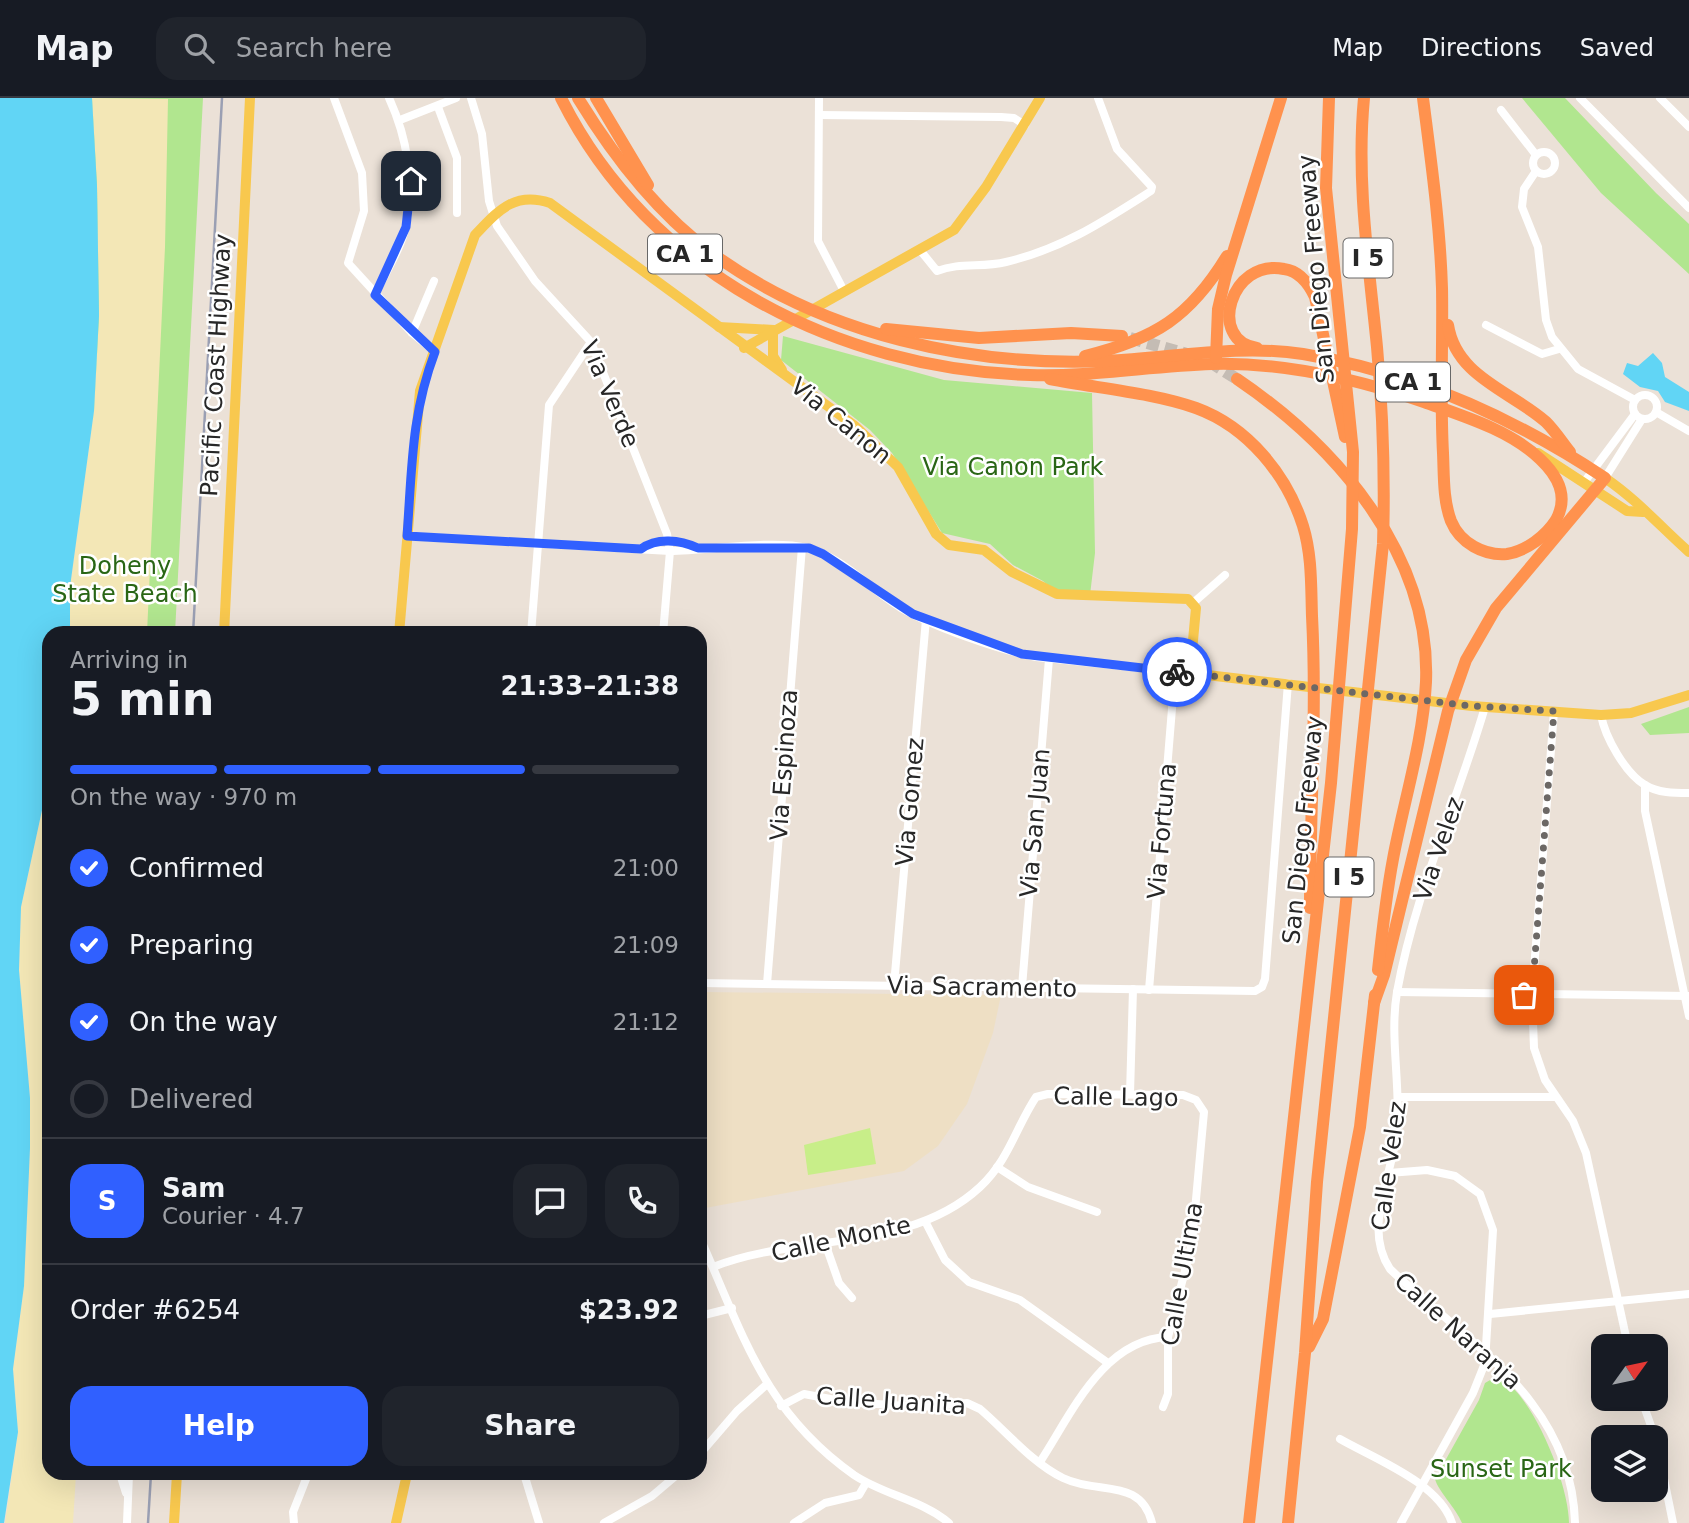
<!DOCTYPE html>
<meta charset="utf-8">
<style>
body{margin:0;font-family:"DejaVu Sans",sans-serif;background:#20242c;color:#f1f3f6;height:100vh;display:flex;flex-direction:column;font-size:26px;white-space:nowrap}
*{box-sizing:border-box;margin:0}
p{font-size:23px;color:#9ea1a6}
.icon{flex:none;width:38px;height:38px;fill:none;stroke:currentColor;stroke-width:2;stroke-linecap:round;stroke-linejoin:round}
.map{position:relative;flex:1;overflow:hidden}
.panel{position:absolute;left:42px;top:528px;width:665px;height:854px;display:flex;flex-direction:column;background:#171b24;border-radius:21px;box-shadow:0 7px 28px #0002}
.panel>*{flex:none}
.needle{width:46px;rotate:57deg}
.controls{position:absolute;left:1591px;top:1236px;display:grid;gap:14px}
.controls a{display:grid;place-items:center;width:77px;height:77px;border-radius:14px;background:#171b24;box-shadow:0 7px 28px #0002;font-size:35px}
.pin{position:absolute;display:grid;place-items:center;width:60px;height:60px;color:#fff;margin:-30px;border-radius:14px;box-shadow:0 4px 10px #0006}
.courier{position:absolute;display:grid;place-items:center;width:70px;height:70px;margin:-35px;border:5px solid #3060ff;border-radius:50%;background:#fff;color:#222;box-shadow:0 2px 9px #0007}
.headline em{font-style:normal;font-weight:600}
.headline div{display:flex;flex-direction:column-reverse}
.headline{display:flex;align-items:center;justify-content:space-between;height:119px;padding:0 28px}
h1{font-size:46px;font-weight:600;line-height:52px}
.bar{display:grid;grid-template-columns:repeat(4,1fr);gap:10px 7px;align-content:center;height:84px;padding:0 28px}
.bar i{height:9px;border-radius:5px;background:#363941}
.bar .current{background:#3060ff}
.bar p{grid-column:span 4}
.line{display:flex;align-items:center;gap:18px;padding:0 28px;border-top:2px solid #363941}
.line div{flex:1}
.round{display:grid;place-items:center;flex:none;width:74px;height:74px;border-radius:21px;background:#20242c}
ol{padding:0 28px;list-style:none}
li{display:flex;align-items:center;gap:21px;height:77px}
li p{margin-inline-start:auto}
li .icon{padding:7px;border-radius:50%;background:#3060ff;color:#fff;stroke-width:4}
li:last-child{color:#9ea1a6}
li i{width:38px;height:38px;border:4px solid #363941;border-radius:50%}
.button{display:flex;gap:14px;margin-top:auto;padding:14px 28px}
.button a{flex:1;height:80px;border-radius:21px;background:#3060ff;color:#fff;font-size:28px;font-weight:600;line-height:80px;text-align:center}
.button a+a{background:#20242c;color:#f1f3f6}
header{display:flex;align-items:center;gap:42px;box-sizing:border-box;height:98px;padding:0 35px;background:#171b24;border-bottom:2px solid #363941}
header strong{font-size:33px}
nav{display:flex;gap:38px;margin-inline-start:auto;font-size:24px}
.search{width:490px;height:63px;background:#20242c;display:flex;align-items:center;gap:18px;box-sizing:border-box;padding:0 24px;border-radius:21px;color:#9ea1a6;font-size:26px}
.map>svg:first-child{display:block}
</style>
<header>
<strong>Map</strong>
<div class="search"><svg class="icon" aria-label="search" viewBox="0 0 24 24"><circle cx="10" cy="10" r="6"/><path d="M15 15l6 6"/></svg>Search here</div>
<nav><a>Map</a><a>Directions</a><a>Saved</a></nav>
</header>
<div class="map">
<svg width="1689" height="1425" viewBox="0 0 1689 1425">
<rect width="100%" height="100%" fill="#ebe1d7"/>
<polygon fill="#eedfc4" points="700,894 1001,897 993,935 967,1006 938,1048 904,1073 700,1111"/>
<g fill="#b1e68f">
<path d="M92,0H203L175,535L70,536C70,461 89,388 94,314C101,210 98,104 92,0Z"/>
<polygon points="1522,0 1565,0 1656,95 1689,126 1689,176 1601,95"/>
<polygon points="783,238 944,282 1092,295 1095,455 1090,497 1056,494 1043,483 1013,467 990,446 942,435 892,355 870,332 781,262"/>
<polygon points="1689,609 1689,635 1650,637 1641,626"/>
<path d="M1497,1278C1533,1294 1569,1387 1569,1425H1462C1456,1410 1438,1393 1435,1381L1479,1302L1485,1285Z"/>
</g>
<g fill="#f3e7b6">
<polygon points="92,0 168,1 165,149 147,535 70,536 70,489 94,313 99,218 97,88"/>
<polygon points="49,680 49,1376 76,1376 73,1425 5,1425 18,1334 13,1271 24,1188 30,1050 30,1000 19,872 21,809"/>
</g>
<polygon fill="#c8ee89" points="870,1030 876,1066 808,1077 804,1047"/>
<g fill="#61d5f5">
<polygon points="0,0 92,0 97,88 99,217 94,313 70,489 70,535 49,536 49,680 21,809 19,872 30,1000 30,1050 24,1188 13,1271 18,1334 4,1425 0,1425"/>
<polygon points="1653,255 1662,265 1665,279 1689,294 1689,313 1665,304 1658,293 1640,289 1623,276 1627,265 1638,268"/>
</g>
<g fill="none" stroke-linecap="round" stroke-linejoin="round">
<g stroke="#c4bcb4" stroke-width="12" stroke-dasharray="12 6" stroke-linecap="butt">
<polyline points="1130,240 1187,256"/>
<polyline points="1210,264 1237,281"/>
</g>
<g stroke="#fff" stroke-width="8">
<polyline points="334,0 362,75 364,113 348,165 412,235 435,254"/>
<polyline points="471,0 482,36 489,103 497,128 535,183 591,244 667,436 670,453 663,536"/>
<polyline points="819,0 818,143 844,193"/>
<polyline points="1580,0 1689,110"/>
<polyline points="1660,0 1689,29"/>
<polyline points="438,9 457,60 457,115"/>
<polyline points="1501,12 1536,57"/>
<polyline points="819,17 1001,19 1014,20 1025,27"/>
<polyline points="400,22 456,0"/>
<circle cx="1544" cy="65" r="11"/>
<polyline points="1536,73 1524,91 1522,109 1538,149 1546,222 1552,239 1578,271 1635,302"/>
<path d="M920,152L937,173C960,164 982,170 1006,164C1062,151 1104,123 1151,93L1152,89L1117,51L1098,0"/>
<path d="M375,197C385,175 401,151 406,128C415,85 407,39 389,0"/>
<polyline points="1486,227 1542,256 1559,251"/>
<polyline points="412,235 434,183"/>
<circle cx="1645" cy="309" r="12"/>
<polyline points="1656,314 1689,333"/>
<polyline points="1605,380 1642,321"/>
<polyline points="1585,383 1635,316"/>
<path d="M407,438L670,453C709,453 770,441 808,450C842,459 871,492 901,510C934,529 999,552 1036,559L1190,575"/>
<path d="M641,451C657,439 680,443 698,450"/>
<polyline points="1193,505 1225,477"/>
<polyline points="531,536 549,307 591,244"/>
<path d="M1485,609C1457,704 1415,795 1397,894C1389,941 1402,990 1396,1038C1391,1081 1363,1131 1390,1171C1468,1245 1572,1303 1575,1425"/>
<polyline points="1554,613 1532,897 1534,950 1545,982 1573,1023 1586,1055 1628,1248"/>
<path d="M1601,617C1605,639 1625,675 1645,687C1658,695 1674,695 1689,695"/>
<polyline points="1645,687 1645,713 1689,918"/>
<polyline points="700,885 1255,893 1262,889 1265,881 1288,585"/>
<polyline points="767,886 802,449"/>
<polyline points="894,887 926,521"/>
<polyline points="1022,889 1049,561"/>
<polyline points="1149,892 1175,574"/>
<polyline points="1397,894 1689,898"/>
<polyline points="1130,996 1133,891"/>
<polyline points="1399,999 1555,999"/>
<polyline points="997,1069 1028,1089 1097,1114"/>
<polyline points="1389,1075 1427,1072 1455,1078 1480,1096 1493,1132 1485,1265 1473,1295 1401,1425"/>
<polyline points="925,1123 945,1162 969,1184 1020,1202 1108,1265"/>
<path d="M700,1140C743,1236 764,1314 854,1377C884,1397 922,1402 949,1425"/>
<polyline points="825,1145 839,1185 852,1200"/>
<path d="M713,1169C798,1135 909,1155 980,1089C1009,1062 1016,1029 1036,999L1048,996L1183,997L1196,1002L1204,1014L1192,1145L1168,1239V1296L1163,1309"/>
<polyline points="1490,1216 1689,1196"/>
<polyline points="700,1218 732,1210"/>
<polyline points="1641,1300 1655,1339"/>
<path d="M781,1308L804,1296L846,1304L922,1309L967,1305L980,1311C1006,1333 1032,1365 1063,1380C1098,1397 1141,1379 1152,1425"/>
<path d="M1340,1341C1375,1361 1439,1385 1452,1425"/>
<polyline points="1656,1341 1673,1425"/>
<polyline points="700,1356 737,1313 766,1287"/>
<path d="M1040,1364C1071,1317 1103,1241 1168,1239"/>
<polyline points="120,1376 126,1395"/>
<polyline points="524,1376 539,1425"/>
<polyline points="127,1425 129,1376"/>
<polyline points="294,1425 293,1414 308,1376"/>
<polyline points="604,1425 652,1398 678,1376"/>
<polyline points="794,1425 825,1405 859,1397 866,1385"/>
</g>
<g stroke="#f8c84e" stroke-width="10">
<polyline points="719,229 774,232"/>
<polyline points="773,233 773,258 782,272"/>
<polyline points="744,250 954,132 986,89 1040,0"/>
<polyline points="1538,355 1627,413 1643,414"/>
<path d="M1605,380C1636,401 1661,429 1689,454"/>
<polyline points="224,536 250,0"/>
<path d="M399,536L420,293L475,137C498,113 514,93 550,105L855,328L898,369L936,436L949,447L984,452L1012,474L1057,496L1188,501L1196,510L1190,575L1472,608L1601,617L1631,615L1689,597"/>
<polyline points="174,1425 177,1376"/>
<polyline points="396,1425 407,1376"/>
</g>
<g stroke="#ff924e" stroke-width="12">
<path d="M561,0C649,176 837,271 1030,277C1090,279 1151,268 1212,266C1283,264 1357,281 1424,304C1463,318 1510,332 1540,361C1558,378 1569,398 1556,422C1546,438 1526,453 1507,456C1484,458 1460,445 1451,423C1443,402 1444,377 1443,355C1440,300 1443,245 1442,190C1440,126 1431,63 1423,0"/>
<path d="M578,0C614,59 657,115 713,156C825,237 971,269 1107,263C1171,260 1239,246 1303,256C1412,274 1513,319 1605,380L1496,510L1466,562L1448,613L1384,877L1374,905"/>
<polyline points="596,0 648,87"/>
<path d="M1448,227C1456,279 1511,293 1546,324C1555,333 1562,344 1570,354"/>
<polyline points="886,231 979,240 1071,235 1122,238"/>
<path d="M1257,250C1207,243 1230,160 1284,171C1299,173 1309,186 1315,199L1345,339"/>
<path d="M1085,258C1155,241 1190,219 1227,158"/>
<polyline points="1216,260 1218,211 1226,177 1281,0"/>
<path d="M1050,281C1096,290 1154,295 1196,310C1248,329 1287,377 1303,428C1312,457 1311,488 1312,518C1317,615 1310,713 1310,810"/>
<path d="M1237,281C1336,348 1431,456 1426,584C1423,644 1404,702 1393,761C1386,798 1382,835 1378,872"/>
<polyline points="1309,1249 1323,1221 1360,1029 1375,897"/>
<polyline points="1249,1425 1331,685 1352,431 1353,354 1326,90 1329,0"/>
<path d="M1288,1425L1305,1255L1317,1084L1383,446C1385,380 1383,315 1377,249C1369,167 1356,83 1364,0"/>
</g>
<g stroke="#9a9fb3" stroke-width="2.5">
<polyline points="193,536 222,0"/>
<polyline points="148,1425 151,1376"/>
</g>
</g>
<g fill="none" stroke-linecap="round" stroke-linejoin="round">
<polyline stroke="#6c6865" stroke-width="7" stroke-dasharray="0 12.6" points="1177,574 1472,608 1554,613 1532,897 1524,897"/>
<path stroke="#3060ff" stroke-width="9" d="M411,83L406,129L375,197L435,254C411,317 412,372 407,438L641,451C657,439 680,442 698,450H809L823,456L913,516L1022,556L1177,574"/>
</g>
<g text-anchor="middle" stroke-width="5" stroke-linejoin="round" paint-order="stroke">
<g fill="#fff" stroke="#686868" stroke-width="2">
<rect x="648" y="136.5" width="74" height="39" rx="5"/>
<rect x="1343.5" y="140.5" width="49" height="39" rx="5"/>
<rect x="1376" y="264.5" width="74" height="39" rx="5"/>
<rect x="1324.5" y="759.5" width="49" height="39" rx="5"/>
</g>
<g font-size="23" font-weight="bold" fill="#272727">
<text x="685" y="164">CA 1</text>
<text x="1368" y="168">I 5</text>
<text x="1413" y="292">CA 1</text>
<text x="1349" y="787">I 5</text>
</g>
<g font-size="24" fill="#272727" stroke="#fff">
<text transform="translate(1316 171) rotate(-95)" y="8">San Diego Freeway</text>
<text transform="translate(216 267) rotate(-87)" y="8">Pacific Coast Highway</text>
<text transform="translate(610 296) rotate(67)" y="8">Via Verde</text>
<text transform="translate(841 323) rotate(39)" y="8">Via Canon</text>
<text transform="translate(784 667) rotate(-86)" y="8">Via Espinoza</text>
<text transform="translate(910 704) rotate(-85)" y="8">Via Gomez</text>
<text transform="translate(1035 725) rotate(-85)" y="8">Via San Juan</text>
<text transform="translate(1303 732) rotate(-84)" y="8">San Diego Freeway</text>
<text transform="translate(1162 733) rotate(-85)" y="8">Via Fortuna</text>
<text transform="translate(1439 751) rotate(-71)" y="8">Via Velez</text>
<text transform="translate(982 889) rotate(1)" y="8">Via Sacramento</text>
<text transform="translate(1116 999) rotate(1)" y="8">Calle Lago</text>
<text transform="translate(1389 1068) rotate(-82)" y="8">Calle Velez</text>
<text transform="translate(841 1141) rotate(-12)" y="8">Calle Monte</text>
<text transform="translate(1182 1176) rotate(-80)" y="8">Calle Ultima</text>
<text transform="translate(1458 1233) rotate(42)" y="8">Calle Naranja</text>
<text transform="translate(891 1303) rotate(4)" y="8">Calle Juanita</text>
</g>
<g font-size="24" fill="#296615" stroke="#fff">
<text x="1013" y="377">Via Canon Park</text>
<text x="125" y="476">Doheny<tspan x="125" dy="28">State Beach</tspan></text>
<text x="1501" y="1379">Sunset Park</text>
</g>
</g>
</svg>
<div class="controls">
<a><svg class="needle" viewBox="-14 -14 28 28"><path d="M0-13l5 13h-10z" fill="#e53935"/><path d="M0 13l5-13h-10z" fill="#9ea1a6"/></svg></a>
<a><svg class="icon" aria-label="layers" viewBox="0 0 24 24"><path d="M12 4l9 5-9 5-9-5zM3 14l9 5 9-5"/></svg></a>
</div>
<div class="pin" style="left:1524px;top:897px;background:#ea580c"><svg class="icon" aria-label="bag" viewBox="0 0 24 24"><path d="M5 8h14l-1 12H6zM9 8a3 3 0 0 1 6 0"/></svg></div>
<div class="pin" style="left:411px;top:83px;background:#1f2937"><svg class="icon" aria-label="home" viewBox="0 0 24 24"><path d="M3 11l9-7 9 7M6 9v11h12V9"/></svg></div>
<div class="courier" style="left:1177px;top:574px"><svg class="icon" aria-label="bike" viewBox="0 0 24 24"><circle cx="6" cy="16" r="4"/><circle cx="18" cy="16" r="4"/><path d="M6 16l4-8h5l3 8M10 8l3 8H6M13 5h3"/></svg></div>
<section class="panel">
<div class="headline"><div><h1>5 min</h1><p>Arriving in</p></div><em>21:33–21:38</em></div>
<div class="bar"><i class="current"></i><i class="current"></i><i class="current"></i><i></i><p>On the way · 970 m</p></div>
<ol>
<li><svg class="icon" aria-label="check" viewBox="0 0 24 24"><path d="M5 12l5 5 9-10"/></svg>Confirmed<p>21:00</p></li>
<li><svg class="icon" aria-label="check" viewBox="0 0 24 24"><path d="M5 12l5 5 9-10"/></svg>Preparing<p>21:09</p></li>
<li><svg class="icon" aria-label="check" viewBox="0 0 24 24"><path d="M5 12l5 5 9-10"/></svg>On the way<p>21:12</p></li>
<li><i></i>Delivered</li>
</ol>
<div class="line" style="height:126px"><b class="round" style="background:#3060ff;color:#fff">S</b><div><b>Sam</b><p>Courier · 4.7</p></div><a class="round"><svg class="icon" aria-label="chat" viewBox="0 0 24 24"><path d="M4 5h16v11H9l-5 4z"/></svg></a><a class="round"><svg class="icon" aria-label="phone" viewBox="0 0 24 24"><path d="M5 4h4l2 5-3 2q2 4 5 5l2-3 5 2v4C11 20 4 13 5 4z"/></svg></a></div>
<div class="line" style="height:91px"><div>Order #6254</div><b>$23.92</b></div>
<div class="button"><a>Help</a><a>Share</a></div>
</section>
</div>
